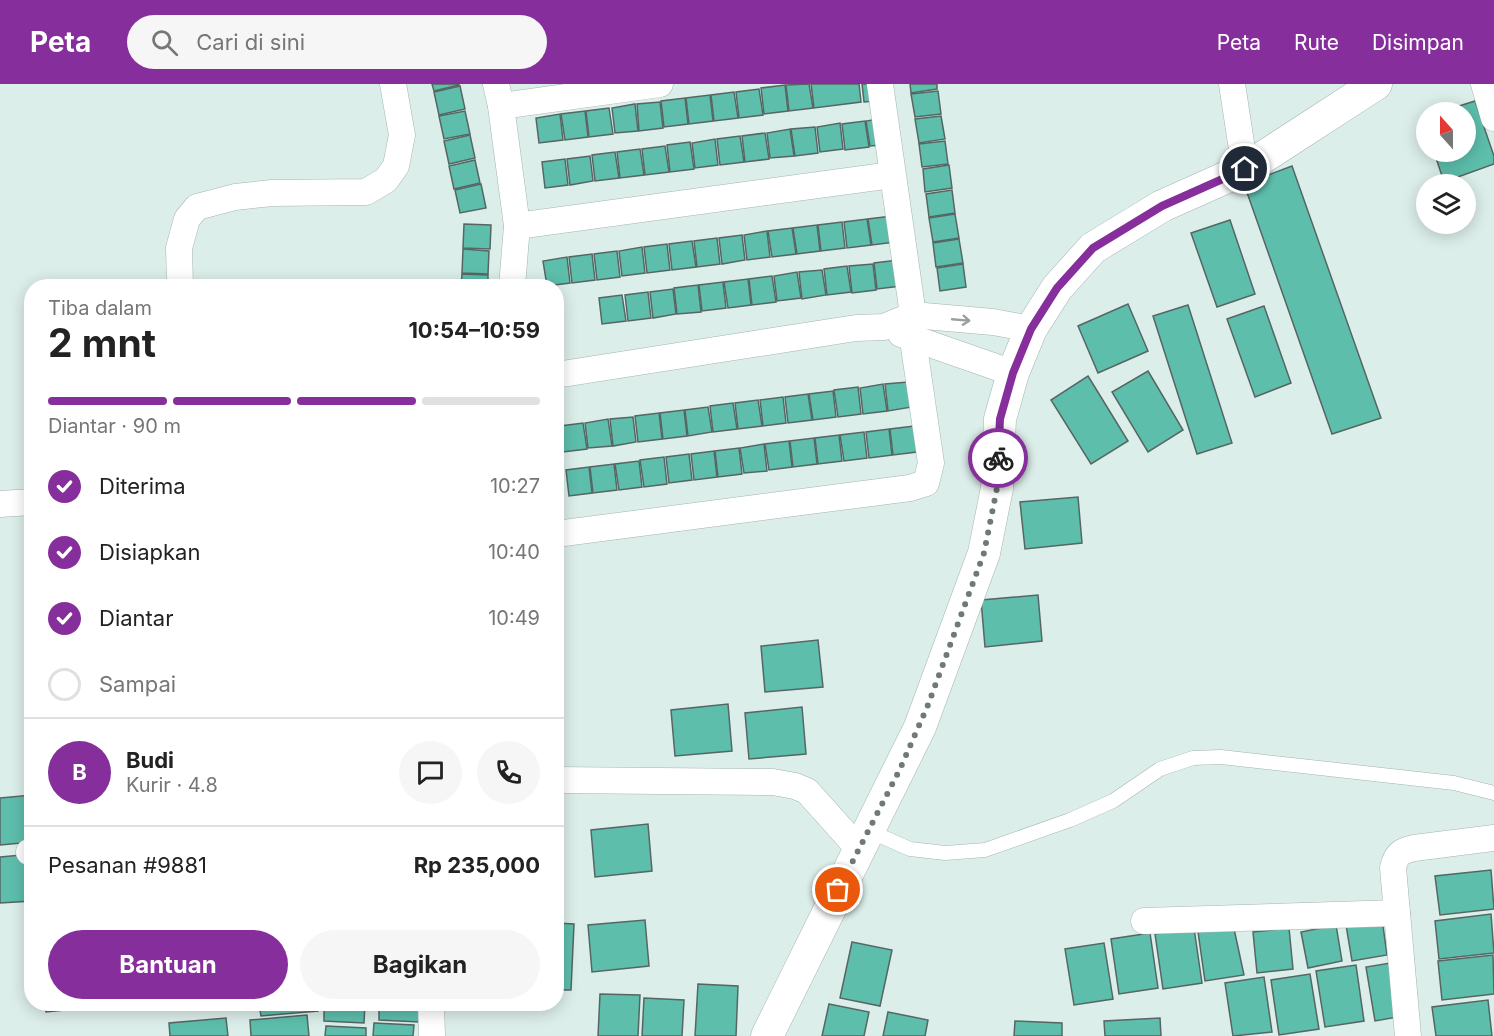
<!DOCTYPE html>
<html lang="id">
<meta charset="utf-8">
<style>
body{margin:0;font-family:Inter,sans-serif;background:#f6f6f6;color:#222;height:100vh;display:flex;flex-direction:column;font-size:22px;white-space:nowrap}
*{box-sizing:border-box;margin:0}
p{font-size:20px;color:#767676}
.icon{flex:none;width:33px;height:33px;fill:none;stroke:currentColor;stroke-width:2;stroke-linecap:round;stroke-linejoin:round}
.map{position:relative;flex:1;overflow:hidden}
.side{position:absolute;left:24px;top:195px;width:540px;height:732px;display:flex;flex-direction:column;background:#fff;border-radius:24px;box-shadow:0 3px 15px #0003}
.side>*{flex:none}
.needle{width:39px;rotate:339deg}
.tools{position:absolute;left:1416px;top:18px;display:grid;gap:12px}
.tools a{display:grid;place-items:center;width:60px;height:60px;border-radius:50%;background:#fff;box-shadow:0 3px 15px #0003;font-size:30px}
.pin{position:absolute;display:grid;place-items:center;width:51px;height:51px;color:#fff;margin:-26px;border:3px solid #fff;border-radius:50%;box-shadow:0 2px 6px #0007}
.courier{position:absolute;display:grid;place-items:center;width:60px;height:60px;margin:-30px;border:4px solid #862f9c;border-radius:50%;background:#fff;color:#222;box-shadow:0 2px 8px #0007}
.head em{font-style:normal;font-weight:700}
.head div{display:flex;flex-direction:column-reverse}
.head{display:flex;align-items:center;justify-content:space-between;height:102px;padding:0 24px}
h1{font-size:39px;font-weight:700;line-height:45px}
.bar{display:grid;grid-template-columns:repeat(4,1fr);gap:9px 6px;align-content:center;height:72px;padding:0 24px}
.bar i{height:8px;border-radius:4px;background:#e0e0e0}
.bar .current{background:#862f9c}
.bar p{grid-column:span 4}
.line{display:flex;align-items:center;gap:15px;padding:0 24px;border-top:2px solid #e0e0e0}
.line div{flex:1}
.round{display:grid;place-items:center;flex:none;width:63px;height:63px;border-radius:32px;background:#f6f6f6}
ol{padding:0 24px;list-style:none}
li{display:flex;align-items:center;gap:18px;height:66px}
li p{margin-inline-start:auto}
li .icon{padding:6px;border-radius:50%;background:#862f9c;color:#fff;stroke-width:4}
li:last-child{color:#767676}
li i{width:33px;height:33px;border:3px solid #e0e0e0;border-radius:50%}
.action{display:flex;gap:12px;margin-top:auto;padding:12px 24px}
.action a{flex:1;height:69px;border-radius:36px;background:#862f9c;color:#fff;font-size:24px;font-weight:700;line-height:69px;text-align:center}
.action a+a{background:#f6f6f6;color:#222}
header{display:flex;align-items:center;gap:36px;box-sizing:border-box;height:84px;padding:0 30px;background:#862f9c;color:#fff}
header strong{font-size:28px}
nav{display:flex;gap:33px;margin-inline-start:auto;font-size:21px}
.search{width:420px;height:54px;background:#f6f6f6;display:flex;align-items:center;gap:15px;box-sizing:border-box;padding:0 21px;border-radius:33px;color:#767676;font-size:22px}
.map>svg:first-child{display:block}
</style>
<header>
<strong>Peta</strong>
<div class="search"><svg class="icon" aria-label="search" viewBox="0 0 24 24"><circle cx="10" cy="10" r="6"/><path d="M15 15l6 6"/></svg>Cari di sini</div>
<nav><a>Peta</a><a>Rute</a><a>Disimpan</a></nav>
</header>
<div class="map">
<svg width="1494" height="952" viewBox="0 0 1494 952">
<rect width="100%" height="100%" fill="#dceeea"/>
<g fill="#5dbeac" stroke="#566663" stroke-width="1.5">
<polygon points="432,0 459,0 459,1 434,7"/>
<polygon points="809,0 813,24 789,27 786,1"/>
<polygon points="811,0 859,0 861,18 814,24"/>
<polygon points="862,0 873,0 875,17 864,18"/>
<polygon points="910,0 937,0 937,5 911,9"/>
<polygon points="785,1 788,27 764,30 761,4"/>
<polygon points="460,2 465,25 439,31 434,8"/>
<polygon points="759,5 763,31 739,34 736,8"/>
<polygon points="938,7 941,30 915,33 911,10"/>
<polygon points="734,8 738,34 714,37 711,11"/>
<polygon points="710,11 713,37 689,40 686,14"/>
<polygon points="685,14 688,40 664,43 661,17"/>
<polygon points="1475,17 1494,72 1494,80 1444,98 1434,68 1466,68 1466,28 1440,28"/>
<polygon points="660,18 663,44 639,47 637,20"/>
<polygon points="635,20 638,47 615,49 612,24"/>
<polygon points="609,24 613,50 589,53 586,27"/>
<polygon points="465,27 470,50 444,55 439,32"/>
<polygon points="585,27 588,53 565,56 561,30"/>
<polygon points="560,30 563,56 539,59 536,34"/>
<polygon points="941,32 945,55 919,59 915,35"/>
<polygon points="878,35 882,61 870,62 866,37"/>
<polygon points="865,37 869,63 845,66 842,40"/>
<polygon points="840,39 843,65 820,68 817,43"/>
<polygon points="815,43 818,69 795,72 791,45"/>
<polygon points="790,45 794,72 770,74 767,49"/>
<polygon points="765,49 769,75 745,78 742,52"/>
<polygon points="470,51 475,74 449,80 444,57"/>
<polygon points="740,52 744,78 720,81 717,55"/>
<polygon points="715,55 718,81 695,84 692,59"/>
<polygon points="945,57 948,80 922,83 919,60"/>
<polygon points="690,58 694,85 670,88 667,61"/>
<polygon points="665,62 669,88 645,91 642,65"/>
<polygon points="640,65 644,91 620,94 617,68"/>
<polygon points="615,68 619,94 595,97 592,71"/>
<polygon points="590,72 593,97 570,101 567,75"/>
<polygon points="565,75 568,101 545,104 542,78"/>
<polygon points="475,76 480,99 454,105 449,82"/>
<polygon points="949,81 952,104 925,108 923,85"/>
<polygon points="1292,82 1381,334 1332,350 1244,100"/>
<polygon points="481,100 486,124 460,129 455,106"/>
<polygon points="952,106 955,129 929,133 926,110"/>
<polygon points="955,130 959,154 933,158 929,134"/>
<polygon points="892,132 895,158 872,161 868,135"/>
<polygon points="867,135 871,161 847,164 844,138"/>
<polygon points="1230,136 1255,210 1217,223 1191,149"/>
<polygon points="842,138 845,164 821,167 818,141"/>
<polygon points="464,140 491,141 490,165 463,164"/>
<polygon points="817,141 820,167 797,170 793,144"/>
<polygon points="792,144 796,170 772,173 768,147"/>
<polygon points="767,147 770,173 747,176 744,151"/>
<polygon points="742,151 745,176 722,180 719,154"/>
<polygon points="717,154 720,180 697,183 694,157"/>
<polygon points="959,155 963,179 936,183 933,159"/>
<polygon points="692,157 696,183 672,186 669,160"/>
<polygon points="667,160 670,186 647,189 644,163"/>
<polygon points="642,163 645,189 622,192 619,167"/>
<polygon points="463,165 489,167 488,190 462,189"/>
<polygon points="617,167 620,193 597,196 594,170"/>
<polygon points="592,170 595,196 572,199 569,173"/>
<polygon points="567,173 570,199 547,202 543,177"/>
<polygon points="898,176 901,202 877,205 874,179"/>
<polygon points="873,180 876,206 852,209 849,182"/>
<polygon points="963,180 966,203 940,207 937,184"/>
<polygon points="847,182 851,208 827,211 824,185"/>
<polygon points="822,186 826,211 802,215 799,188"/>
<polygon points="797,188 801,214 777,217 774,192"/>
<polygon points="462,190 488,191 488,202 461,202"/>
<polygon points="772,192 776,218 752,221 749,195"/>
<polygon points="748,195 751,221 728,224 724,198"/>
<polygon points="723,198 726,224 702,227 699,201"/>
<polygon points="698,201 701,228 677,230 674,204"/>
<polygon points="673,205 676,230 653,234 650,208"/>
<polygon points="648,208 651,234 628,237 625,211"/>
<polygon points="622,211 626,237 602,240 599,214"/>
<polygon points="1128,220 1148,267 1098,289 1078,242"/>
<polygon points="1188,221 1232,359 1197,370 1153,232"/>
<polygon points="1264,222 1291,299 1255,313 1227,235"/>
<polygon points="1148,287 1183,346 1148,368 1112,308"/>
<polygon points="1088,292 1128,357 1091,380 1051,316"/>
<polygon points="908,298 912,323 888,327 885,300"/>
<polygon points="883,300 887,327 863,330 860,304"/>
<polygon points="858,303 861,330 838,333 834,306"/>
<polygon points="833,307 836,333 813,336 809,310"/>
<polygon points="808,310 812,336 788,339 785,313"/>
<polygon points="783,313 786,339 763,342 760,316"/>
<polygon points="758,316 762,342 738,345 735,319"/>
<polygon points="733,319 737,345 713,348 710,322"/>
<polygon points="708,323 712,348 688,352 685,326"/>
<polygon points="684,326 687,352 663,355 660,329"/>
<polygon points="659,329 662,355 638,358 635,332"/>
<polygon points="633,333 636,358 613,362 610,335"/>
<polygon points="608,335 612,362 588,364 585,339"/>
<polygon points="583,339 587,365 563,368 560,342"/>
<polygon points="914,342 917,368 893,371 890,345"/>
<polygon points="889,345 892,371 869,374 866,348"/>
<polygon points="864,348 867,374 844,377 840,351"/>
<polygon points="839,351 842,377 818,380 815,354"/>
<polygon points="814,354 817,380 793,383 790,357"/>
<polygon points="789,357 792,383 769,386 765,360"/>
<polygon points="764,360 767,387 744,389 740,364"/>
<polygon points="739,364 742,390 718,393 715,367"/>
<polygon points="714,367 717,393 694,396 691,370"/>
<polygon points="689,370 692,396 669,399 666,373"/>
<polygon points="664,373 667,400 644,403 640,376"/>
<polygon points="639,377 642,403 619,406 615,380"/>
<polygon points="614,380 617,406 593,409 590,383"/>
<polygon points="589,383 592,409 569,412 566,386"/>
<polygon points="1078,413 1082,459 1025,465 1020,418"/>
<polygon points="1038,511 1042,557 985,563 981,516"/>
<polygon points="818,556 823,603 765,608 761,562"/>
<polygon points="728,620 732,667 675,672 671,626"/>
<polygon points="802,623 806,670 749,675 745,629"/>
<polygon points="32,711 32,758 0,761 0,714"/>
<polygon points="648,740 652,787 595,793 591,746"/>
<polygon points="32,770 32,817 0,819 0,773"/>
<polygon points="1491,786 1494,825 1440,831 1435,792"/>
<polygon points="1491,830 1494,869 1439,875 1435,837"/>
<polygon points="1382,835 1387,871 1352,877 1346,841"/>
<polygon points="645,836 649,882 592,888 588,841"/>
<polygon points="556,839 574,840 571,906 556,906"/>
<polygon points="1233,840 1244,891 1205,897 1197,841"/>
<polygon points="1336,841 1342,877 1308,884 1301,848"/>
<polygon points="1194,844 1202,899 1163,905 1155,850"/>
<polygon points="1289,844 1293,885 1257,889 1253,848"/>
<polygon points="1150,849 1158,904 1119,910 1111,855"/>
<polygon points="852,858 892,866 880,922 840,914"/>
<polygon points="1104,859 1113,915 1074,921 1065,865"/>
<polygon points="1493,871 1494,910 1442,916 1438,877"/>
<polygon points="1390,879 1398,933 1375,937 1366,883"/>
<polygon points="1356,881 1364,937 1325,943 1316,887"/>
<polygon points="1310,890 1319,945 1279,951 1271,896"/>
<polygon points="1264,893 1272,948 1233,952 1225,899"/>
<polygon points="698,900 738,902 736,952 695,952"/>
<polygon points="600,910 640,911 638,952 598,952"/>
<polygon points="644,914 684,916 682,952 642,952"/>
<polygon points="1488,916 1492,952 1436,952 1432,923"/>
<polygon points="45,920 103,920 103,922 46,928"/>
<polygon points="130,920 179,920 131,924"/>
<polygon points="259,920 317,920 318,927 261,932"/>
<polygon points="324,920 365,920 364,939 324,937"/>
<polygon points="379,920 419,920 419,938 379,936"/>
<polygon points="829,920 869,928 864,952 822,952"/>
<polygon points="888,928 928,936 925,952 883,952"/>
<polygon points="307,931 309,952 251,952 250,936"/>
<polygon points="226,934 228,952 170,952 169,939"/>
<polygon points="1160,934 1161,952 1105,952 1104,937"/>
<polygon points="1015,937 1062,939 1062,952 1014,952"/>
<polygon points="374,939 414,941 413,952 373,952"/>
<polygon points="326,942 366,944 366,952 325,952"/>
</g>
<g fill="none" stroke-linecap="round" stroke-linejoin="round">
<defs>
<polyline id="service" points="869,747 910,765 945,769 985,766 1070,736 1113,717 1160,685 1193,674 1221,673 1454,699 1494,709"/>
<g id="minor">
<polyline points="496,0 501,22 517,142 512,202"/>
<polyline points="1232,0 1245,85"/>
<polyline points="1484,0 1494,34"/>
<polyline points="501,22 660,0"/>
<polyline points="517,142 892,91"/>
<polyline points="180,202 179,164 187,135 197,123 235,113 272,109 366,108 386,96 396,82 402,51 393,0"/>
<polyline points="901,250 1013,289"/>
<polyline points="556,291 856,244 884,243 913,231 993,238 1031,245"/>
<polyline points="0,420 32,418"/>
<polyline points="556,450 910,404 926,399 931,379 913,256 913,231 880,0"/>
<polyline points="556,696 773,698 795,702 807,707 858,764"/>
<polyline points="29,768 32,768"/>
<polyline points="1144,837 1397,829"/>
<polyline points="431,920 432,952"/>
<path d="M1408,952L1393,784C1396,770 1401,767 1414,764L1494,754"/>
</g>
<polyline id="tertiary" points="767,952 920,643 984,469 997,404 1000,335 1013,289 1031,245 1057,204 1093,164 1162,122 1245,85 1376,0"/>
</defs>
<use href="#service" stroke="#a3b5b1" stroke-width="15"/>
<use href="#minor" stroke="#a3b5b1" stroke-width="27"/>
<use href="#tertiary" stroke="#a3b5b1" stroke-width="33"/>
<use href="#service" stroke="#fff" stroke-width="14"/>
<use href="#minor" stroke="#fff" stroke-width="26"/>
<use href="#tertiary" stroke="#fff" stroke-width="32"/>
</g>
<defs><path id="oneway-shaft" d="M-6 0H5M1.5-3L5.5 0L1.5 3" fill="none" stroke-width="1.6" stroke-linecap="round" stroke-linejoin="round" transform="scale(1.5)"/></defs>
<use stroke="#9a9e9d" href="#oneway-shaft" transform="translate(961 236) rotate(5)"/>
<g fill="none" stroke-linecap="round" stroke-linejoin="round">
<polyline stroke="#6f7a78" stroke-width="6" stroke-dasharray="0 10.8" points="838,806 900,685 928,621 984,469 997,404 998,374"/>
<polyline stroke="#862f9c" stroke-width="8" points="998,374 1000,335 1013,289 1031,245 1057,204 1093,164 1162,122 1245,85"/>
</g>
</svg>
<div class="tools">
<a><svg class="needle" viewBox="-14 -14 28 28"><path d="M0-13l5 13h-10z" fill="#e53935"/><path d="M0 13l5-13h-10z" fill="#767676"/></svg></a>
<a><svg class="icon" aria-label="layers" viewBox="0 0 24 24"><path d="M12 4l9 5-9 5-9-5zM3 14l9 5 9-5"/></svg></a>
</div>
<div class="pin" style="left:838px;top:806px;background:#ea580c"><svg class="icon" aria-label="bag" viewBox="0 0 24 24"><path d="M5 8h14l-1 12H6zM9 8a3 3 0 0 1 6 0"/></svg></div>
<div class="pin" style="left:1245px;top:85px;background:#1f2937"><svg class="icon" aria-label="home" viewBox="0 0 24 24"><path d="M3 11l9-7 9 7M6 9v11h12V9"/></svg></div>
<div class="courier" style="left:998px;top:374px"><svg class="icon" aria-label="bike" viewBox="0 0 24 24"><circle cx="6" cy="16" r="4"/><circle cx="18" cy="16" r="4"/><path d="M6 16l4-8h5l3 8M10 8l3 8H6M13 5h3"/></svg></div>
<section class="side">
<div class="head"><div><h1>2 mnt</h1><p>Tiba dalam</p></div><em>10:54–10:59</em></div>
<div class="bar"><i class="current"></i><i class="current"></i><i class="current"></i><i></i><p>Diantar · 90 m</p></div>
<ol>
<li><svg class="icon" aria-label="check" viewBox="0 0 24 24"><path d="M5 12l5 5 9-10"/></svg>Diterima<p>10:27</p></li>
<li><svg class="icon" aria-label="check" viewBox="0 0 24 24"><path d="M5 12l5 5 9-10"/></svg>Disiapkan<p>10:40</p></li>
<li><svg class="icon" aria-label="check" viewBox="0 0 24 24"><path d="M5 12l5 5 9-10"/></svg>Diantar<p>10:49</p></li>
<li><i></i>Sampai</li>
</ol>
<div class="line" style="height:108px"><b class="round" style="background:#862f9c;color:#fff">B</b><div><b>Budi</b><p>Kurir · 4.8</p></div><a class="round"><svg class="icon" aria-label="chat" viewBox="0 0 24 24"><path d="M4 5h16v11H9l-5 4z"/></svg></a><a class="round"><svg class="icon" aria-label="phone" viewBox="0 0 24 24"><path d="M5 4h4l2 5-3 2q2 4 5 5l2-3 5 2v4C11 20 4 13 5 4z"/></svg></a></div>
<div class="line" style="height:78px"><div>Pesanan #9881</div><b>Rp 235,000</b></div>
<div class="action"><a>Bantuan</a><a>Bagikan</a></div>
</section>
</div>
